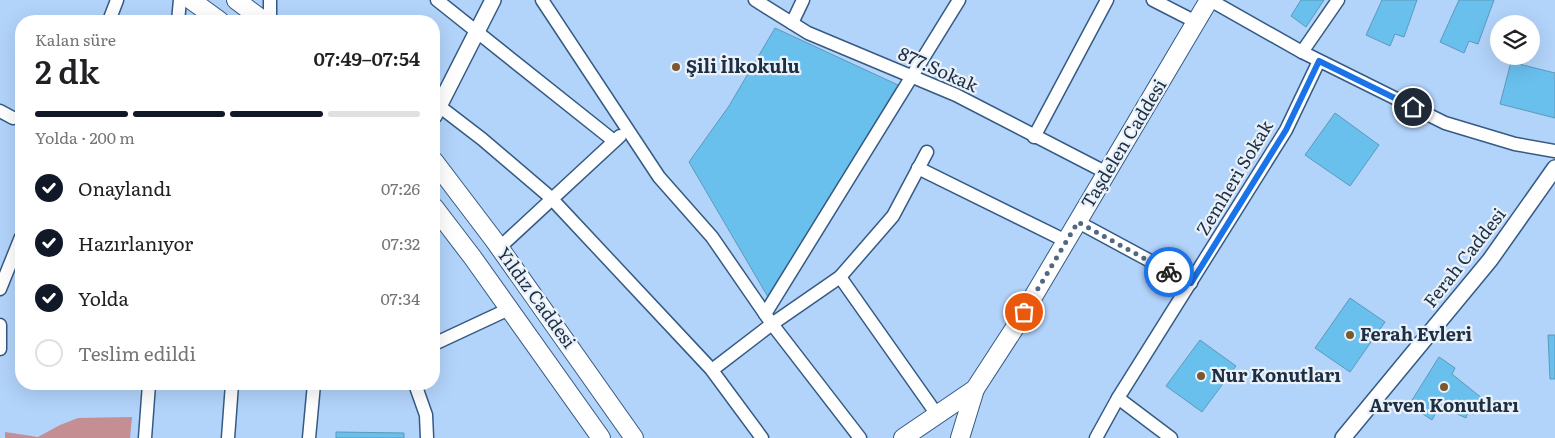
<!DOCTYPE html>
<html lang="tr">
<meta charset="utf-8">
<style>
body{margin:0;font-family:Literata,serif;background:#f2f2f2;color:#202124;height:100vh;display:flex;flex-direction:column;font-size:19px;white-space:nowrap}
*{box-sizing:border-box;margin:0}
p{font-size:16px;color:#757577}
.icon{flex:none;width:28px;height:28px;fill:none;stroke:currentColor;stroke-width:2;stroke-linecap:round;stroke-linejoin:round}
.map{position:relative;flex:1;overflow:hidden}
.side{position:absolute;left:15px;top:15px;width:425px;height:375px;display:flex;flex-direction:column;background:#fff;border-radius:20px;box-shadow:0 5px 20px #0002}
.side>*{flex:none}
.buttons{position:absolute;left:1490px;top:15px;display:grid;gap:10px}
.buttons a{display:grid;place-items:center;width:50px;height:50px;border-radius:50%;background:#fff;box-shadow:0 5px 20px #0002;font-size:25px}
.pin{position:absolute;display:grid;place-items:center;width:42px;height:42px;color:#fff;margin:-21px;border:2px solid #fff;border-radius:50%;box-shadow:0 1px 5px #0007}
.courier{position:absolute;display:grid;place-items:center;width:50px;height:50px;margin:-25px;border:4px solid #1a73e8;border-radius:50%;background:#fff;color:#222;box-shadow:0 1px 6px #0007}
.headline em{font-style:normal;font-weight:600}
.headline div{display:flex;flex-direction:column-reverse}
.headline{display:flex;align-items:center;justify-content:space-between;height:85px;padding:0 20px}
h1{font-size:32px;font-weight:600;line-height:38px}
.bar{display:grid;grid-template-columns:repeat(4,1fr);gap:8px 5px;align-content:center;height:60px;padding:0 20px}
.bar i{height:6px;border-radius:4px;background:#e0e0e0}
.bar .current{background:#111827}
.bar p{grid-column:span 4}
ol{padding:0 20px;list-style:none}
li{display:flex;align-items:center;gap:15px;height:55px}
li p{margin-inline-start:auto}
li .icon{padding:5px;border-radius:50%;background:#111827;color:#fff;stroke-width:4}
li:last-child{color:#757577}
li i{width:28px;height:28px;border:2px solid #e0e0e0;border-radius:50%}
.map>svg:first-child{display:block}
</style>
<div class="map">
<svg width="1555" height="438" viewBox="0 0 1555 438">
<rect width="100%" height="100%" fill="#b2d3fa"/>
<polygon fill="#c58e93" points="132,417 130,438 5,438 5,432 38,437 60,425 78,418"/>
<g fill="#69c0ed" stroke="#5b9abb">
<polygon points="1301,0 1324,0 1306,27 1291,16"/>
<polygon points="1382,0 1417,0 1404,37 1395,34 1390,46 1366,35"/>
<polygon points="1459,0 1494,0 1478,44 1469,41 1464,53 1440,42"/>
<polygon points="775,28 898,85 768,297 689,162 729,106"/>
<polygon points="1511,62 1555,73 1555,118 1500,104"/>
<polygon points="1335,113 1379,145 1350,186 1305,155"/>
<polygon points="1350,298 1385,322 1350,372 1315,348"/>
<polygon points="1548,335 1555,335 1555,379 1550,379"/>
<polygon points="1200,340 1236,366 1202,412 1166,386"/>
<polygon points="1439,357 1455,368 1452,374 1483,399 1474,414 1468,411 1466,418 1440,406 1432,420 1409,405"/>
<polygon points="336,432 404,433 404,438 336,438"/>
</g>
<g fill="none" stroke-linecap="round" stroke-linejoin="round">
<defs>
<g id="minor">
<polyline points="437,0 614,141"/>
<polyline points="542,0 659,177 712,237 772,324 860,438"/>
<polyline points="755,0 808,33 956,95 1107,173"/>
<polyline points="1153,0 1196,22"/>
<polyline points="1210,0 1302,52 1445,123 1515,144 1555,151"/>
<polyline points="109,21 117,0"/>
<polyline points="178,21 180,0"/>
<polyline points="270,21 270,0"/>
<polyline points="792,23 803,0"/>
<polyline points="1302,52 1338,0"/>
<polyline points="439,106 482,139 550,197 711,369 762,438"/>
<polyline points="0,111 13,118"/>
<polyline points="1034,137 1107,0"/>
<polyline points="918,168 1066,241"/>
<polyline points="1078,222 1191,283"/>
<polyline points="499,248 620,136"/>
<polyline points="840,277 938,416"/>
<polyline points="0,289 21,237"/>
<polyline points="765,314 959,0"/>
<polyline points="0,325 0,349"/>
<polyline points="434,344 509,309"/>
<polyline points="712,370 772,324 840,277 893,216 927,152"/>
<polyline points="415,384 426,415 427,438"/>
<polyline points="1118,398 1171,438"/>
<polyline points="145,438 149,384"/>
<polyline points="228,438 232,384"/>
<polyline points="309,438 314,384"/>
<polyline points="1096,438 1118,398 1286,130 1319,61"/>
</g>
<g id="tertiary">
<polyline points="434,116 493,0"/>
<polyline points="1343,438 1490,260 1555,168"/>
</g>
<g id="secondary">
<polyline points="191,0 220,21"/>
<polyline points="236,0 264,21"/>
<polyline points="434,161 494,240 634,438"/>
<polyline points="434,207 473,258 601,438"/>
<polyline points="975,389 1014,329 1209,0"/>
<polyline points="903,438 975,389 960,438"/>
</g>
</defs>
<use href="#minor" stroke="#355a84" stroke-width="15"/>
<use href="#tertiary" stroke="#355a84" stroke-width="18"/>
<use href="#secondary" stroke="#355a84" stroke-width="20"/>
<use href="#minor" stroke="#fff" stroke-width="12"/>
<use href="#tertiary" stroke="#fff" stroke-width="15"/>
<use href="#secondary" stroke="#fff" stroke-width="18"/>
</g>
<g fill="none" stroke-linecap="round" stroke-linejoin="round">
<polyline stroke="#526882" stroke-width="5" stroke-dasharray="0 9" points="1024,312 1078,222 1169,272"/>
<polyline stroke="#1a73e8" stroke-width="6" points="1169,272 1191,283 1286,130 1319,61 1413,107"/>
</g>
<g fill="#79592f" stroke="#e9f1fb" stroke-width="2">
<circle cx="676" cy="67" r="5"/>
<circle cx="1350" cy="335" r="5"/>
<circle cx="1201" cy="376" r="5"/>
<circle cx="1444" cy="387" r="5"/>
</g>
<g text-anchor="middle" stroke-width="4.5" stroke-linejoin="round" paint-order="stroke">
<g font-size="18" font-weight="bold" fill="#1f2f42" stroke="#e9f1fb" text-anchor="start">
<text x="686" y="73">Şili İlkokulu</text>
<text x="1360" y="341">Ferah Evleri</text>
<text x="1211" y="382">Nur Konutları</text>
<text x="1444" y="412" text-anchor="middle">Arven Konutları</text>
</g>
<g font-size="18" fill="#1f2f42" stroke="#e9f1fb">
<text transform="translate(938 70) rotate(24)" y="6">877.Sokak</text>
<text transform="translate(1124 144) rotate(-59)" y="6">Taşdelen Caddesi</text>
<text transform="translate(1235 178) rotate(-59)" y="6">Zemheri Sokak</text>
<text transform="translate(1465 258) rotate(-52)" y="6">Ferah Caddesi</text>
<text transform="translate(536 298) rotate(54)" y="6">Yıldız Caddesi</text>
</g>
</g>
</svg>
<div class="buttons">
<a><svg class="icon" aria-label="layers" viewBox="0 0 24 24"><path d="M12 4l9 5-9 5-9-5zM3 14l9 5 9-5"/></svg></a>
</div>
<div class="pin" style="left:1024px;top:312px;background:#ea580c"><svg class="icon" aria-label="bag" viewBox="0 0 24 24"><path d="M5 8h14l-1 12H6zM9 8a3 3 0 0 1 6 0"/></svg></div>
<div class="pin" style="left:1413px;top:107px;background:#1f2937"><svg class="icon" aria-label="home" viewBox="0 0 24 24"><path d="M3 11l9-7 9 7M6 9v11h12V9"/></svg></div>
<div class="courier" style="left:1169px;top:272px"><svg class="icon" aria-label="bike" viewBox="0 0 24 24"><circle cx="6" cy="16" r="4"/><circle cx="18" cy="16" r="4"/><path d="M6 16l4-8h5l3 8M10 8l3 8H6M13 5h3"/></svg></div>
<section class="side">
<div class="headline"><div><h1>2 dk</h1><p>Kalan süre</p></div><em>07:49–07:54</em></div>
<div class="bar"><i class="current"></i><i class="current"></i><i class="current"></i><i></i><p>Yolda · 200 m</p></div>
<ol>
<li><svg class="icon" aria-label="check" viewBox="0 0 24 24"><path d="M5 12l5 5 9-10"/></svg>Onaylandı<p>07:26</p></li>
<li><svg class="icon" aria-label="check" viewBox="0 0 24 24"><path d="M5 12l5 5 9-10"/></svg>Hazırlanıyor<p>07:32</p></li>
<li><svg class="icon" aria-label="check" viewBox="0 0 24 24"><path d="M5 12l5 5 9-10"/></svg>Yolda<p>07:34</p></li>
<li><i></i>Teslim edildi</li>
</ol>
</section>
</div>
